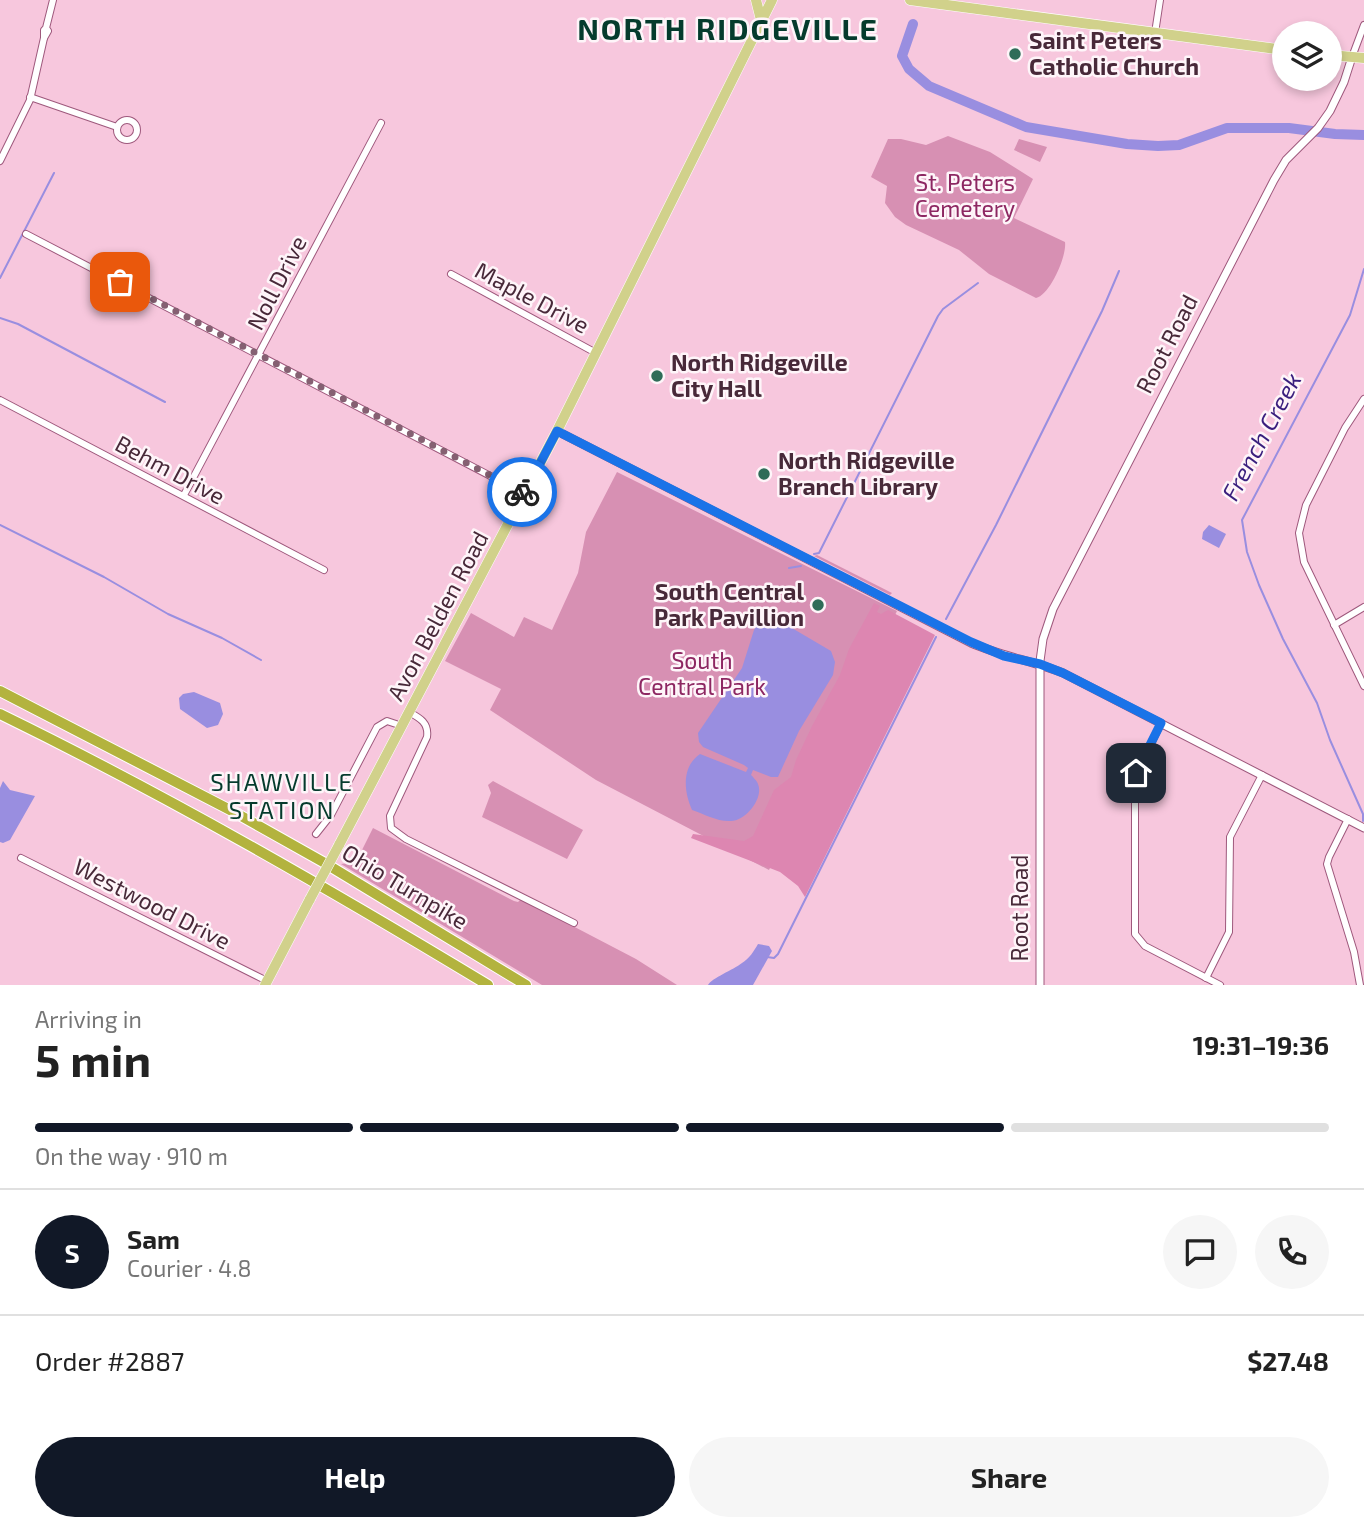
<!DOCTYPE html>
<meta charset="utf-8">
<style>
body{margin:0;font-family:"Exo 2",sans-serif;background:#f6f6f6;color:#222;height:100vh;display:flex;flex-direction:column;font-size:26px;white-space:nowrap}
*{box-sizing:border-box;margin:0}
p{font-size:23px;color:#767676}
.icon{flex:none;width:38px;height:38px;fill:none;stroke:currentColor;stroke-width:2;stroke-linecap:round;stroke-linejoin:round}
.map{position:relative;height:985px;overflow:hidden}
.sheet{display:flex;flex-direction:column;background:#fff;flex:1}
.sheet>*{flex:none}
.tools{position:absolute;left:1272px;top:21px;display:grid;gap:14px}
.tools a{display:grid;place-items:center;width:70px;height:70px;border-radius:50%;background:#fff;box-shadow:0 4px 10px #0003;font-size:35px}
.pin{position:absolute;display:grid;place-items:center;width:60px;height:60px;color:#fff;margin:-30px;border-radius:14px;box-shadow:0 4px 10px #0006}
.courier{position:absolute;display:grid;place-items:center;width:70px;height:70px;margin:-35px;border:5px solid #1a73e8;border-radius:50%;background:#fff;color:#222;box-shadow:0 2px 9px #0007}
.headline em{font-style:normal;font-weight:700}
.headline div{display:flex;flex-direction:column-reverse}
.headline{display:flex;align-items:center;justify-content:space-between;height:119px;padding:0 35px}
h1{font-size:46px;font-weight:700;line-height:52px}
.bar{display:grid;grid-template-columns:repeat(4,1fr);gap:10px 7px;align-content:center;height:84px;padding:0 35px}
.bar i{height:9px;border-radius:5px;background:#e0e0e0}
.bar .active{background:#111827}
.bar p{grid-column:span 4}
.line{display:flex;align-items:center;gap:18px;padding:0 35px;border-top:2px solid #e0e0e0}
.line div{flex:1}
.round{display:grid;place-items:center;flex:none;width:74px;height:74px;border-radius:37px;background:#f6f6f6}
.button{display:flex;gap:14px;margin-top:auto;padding:14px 35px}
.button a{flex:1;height:80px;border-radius:42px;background:#111827;color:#fff;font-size:28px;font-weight:700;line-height:80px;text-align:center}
.button a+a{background:#f6f6f6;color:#222}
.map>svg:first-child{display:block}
</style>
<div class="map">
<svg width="1364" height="985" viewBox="0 0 1364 985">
<rect width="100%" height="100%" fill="#f7c7dd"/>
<g fill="#d790b3">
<path d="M948,136L990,152L1033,179L1014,218L1065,242C1067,256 1050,295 1036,298L989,274L959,250L906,225L895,217L885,203L887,186L871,177L888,139H901L926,145Z"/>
<polygon points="1019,139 1047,147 1040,162 1014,150"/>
<polygon points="617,472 897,611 769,870 596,780 490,710 501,689 445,661 471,613 514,637 524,617 552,630 578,573 586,532"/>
<polygon points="817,555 892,593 890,595 814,556"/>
<polygon points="493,781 583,830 567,859 482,817 491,793 488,785"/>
<polygon points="373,828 514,901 518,902 521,899 636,959 677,985 542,985 341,864 356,862"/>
</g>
<polygon fill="#dd86b1" points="874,603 880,606 877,612 881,614 888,610 935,635 805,897 798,886 780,872 691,838 693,834 744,841 753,836 774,790 791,777 796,760 812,726 840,675 849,649"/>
<g fill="#998ee0">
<polygon points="1209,525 1226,534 1219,548 1202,539 1203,532"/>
<path d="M763,616L780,621L831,651L835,662L833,675L799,731L778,777H771L753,770L751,775C753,777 757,781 758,784C764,798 746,821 731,821C718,822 704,814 692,810C684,792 681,767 700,754L746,772L748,768L744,765L703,747L699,742L698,733L742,668L754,630Z"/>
<polygon points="194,692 220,703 223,714 218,725 207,728 180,709 179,698 183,694"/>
<polygon points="3,781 10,790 35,796 10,840 3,843 0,842 0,788"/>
<path d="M758,944L769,946L772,951L753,985H708C712,978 733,970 742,963C749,959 754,951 758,944Z"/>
</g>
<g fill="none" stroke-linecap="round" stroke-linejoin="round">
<g stroke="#998ee0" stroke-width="2">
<polyline points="0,278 54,173"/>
<polyline points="0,318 18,324 165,402"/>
<polyline points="0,525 104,577 168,614 222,638 261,660"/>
<polyline points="814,554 819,553 938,316 943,309 978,283"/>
<polyline points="789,568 801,566"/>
<polyline points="946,619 996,525 1102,311 1119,271"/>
<polyline points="1363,821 1363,814 1330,740 1317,703 1283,639 1259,585 1247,552 1242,520 1350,315 1364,269"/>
<polyline points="767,957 774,958 778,954 936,637"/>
</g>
<polyline stroke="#998ee0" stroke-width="10" points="913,24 902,56 909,69 929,86 1026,127 1127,144 1158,146 1179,145 1227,128 1289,128 1335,134 1364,135"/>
<defs>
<g id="minor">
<polyline points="46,28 48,31 44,38 44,30 46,28 53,0"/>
<polyline points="1155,33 1160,0"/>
<polyline points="1352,57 1364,25"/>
<polyline points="30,97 117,127"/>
<circle cx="127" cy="130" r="10"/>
<polyline points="0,161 30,100 44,38"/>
<polyline points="26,234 525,494"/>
<polyline points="451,274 596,353"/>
<polyline points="1364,399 1345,428 1306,505 1299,533 1304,562 1364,686"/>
<polyline points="0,400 324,570"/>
<polyline points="184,495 381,123"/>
<polyline points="1334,625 1364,607"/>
<path d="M409,712C420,718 429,723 427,737L390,816L391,828L406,839L574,923"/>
<polyline points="1161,723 1135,777 1135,934 1145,946 1220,985"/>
<polyline points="1348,819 1329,857 1327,864 1354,952 1360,985"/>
<polyline points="316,834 331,815 377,727 387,721 402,726"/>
<polyline points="21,858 267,981"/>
<polyline points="1206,978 1229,932 1230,837 1262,775"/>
</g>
<g id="tertiary">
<path d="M557,431L971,643C1001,656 1033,661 1063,673L1364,828"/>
<polyline points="1040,661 1043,639 1053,609 1274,180 1286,160 1318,128 1330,111 1344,82 1352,57"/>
<polyline points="1040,985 1040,664"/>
</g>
<g id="primary">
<polyline points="756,0 761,20"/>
<polyline points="910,0 1284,50"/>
<polyline points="1330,55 1364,58"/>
<polyline points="339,845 557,431 772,0"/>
<polyline points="265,985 310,899"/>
</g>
<g id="motorway">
<polyline points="0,691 234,812 323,862 526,985"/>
<path d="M0,714C168,796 329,889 488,985"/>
</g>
</defs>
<use href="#minor" stroke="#9e587c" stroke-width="8"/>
<use href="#tertiary" stroke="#9e587c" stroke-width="9"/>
<use href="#primary" stroke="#fff" stroke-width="11"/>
<use href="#motorway" stroke="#fff" stroke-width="12"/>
<use href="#minor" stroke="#fff" stroke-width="6"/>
<use href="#tertiary" stroke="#fff" stroke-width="7"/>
<use href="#primary" stroke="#d1d18b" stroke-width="10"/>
<use href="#motorway" stroke="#b3b33e" stroke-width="10"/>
<defs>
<polyline id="primary-bridge" points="310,899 339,845"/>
</defs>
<use href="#primary-bridge" stroke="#fff" stroke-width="11" stroke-linecap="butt"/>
<use href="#primary-bridge" stroke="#d1d18b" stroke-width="10"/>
</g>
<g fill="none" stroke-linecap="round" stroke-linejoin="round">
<polyline stroke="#856072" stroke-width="7" stroke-dasharray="0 12.6" points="120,282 522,492"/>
<polyline stroke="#1a73e8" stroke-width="9" points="522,492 524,494 557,431 971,642 1004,656 1040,664 1063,673 1161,723 1136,773"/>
</g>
<g fill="#2f6c58" stroke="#fef5f9" stroke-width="2.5">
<circle cx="1015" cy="54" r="7"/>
<circle cx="657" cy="376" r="7"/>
<circle cx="764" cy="474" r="7"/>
<circle cx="818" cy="605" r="7"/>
</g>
<g text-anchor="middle" stroke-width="5" stroke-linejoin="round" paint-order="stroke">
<g font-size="23" font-weight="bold" fill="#482939" stroke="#fef5f9" text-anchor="start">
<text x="1029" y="49">Saint Peters<tspan x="1029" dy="26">Catholic Church</tspan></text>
<text x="671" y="371">North Ridgeville<tspan x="671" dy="26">City Hall</tspan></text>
<text x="778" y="469">North Ridgeville<tspan x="778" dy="26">Branch Library</tspan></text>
<text x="804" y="600" text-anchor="end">South Central<tspan x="804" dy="26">Park Pavillion</tspan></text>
</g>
<g font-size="23" fill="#8d2762" stroke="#fef5f9">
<text x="965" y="191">St. Peters<tspan x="965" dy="26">Cemetery</tspan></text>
<text x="702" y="669">South<tspan x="702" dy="26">Central Park</tspan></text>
</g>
<g font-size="23" fill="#482939" stroke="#fef5f9">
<text transform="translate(277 283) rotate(-63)" y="8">Noll Drive</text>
<text transform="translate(532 298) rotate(28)" y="8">Maple Drive</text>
<text transform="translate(1167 344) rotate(-63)" y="8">Root Road</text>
<text transform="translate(170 470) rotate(28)" y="8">Behm Drive</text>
<text transform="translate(438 616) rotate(-62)" y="8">Avon Belden Road</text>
<text transform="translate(405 887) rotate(31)" y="8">Ohio Turnpike</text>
<text transform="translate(152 904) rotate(27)" y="8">Westwood Drive</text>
<text transform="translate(1020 908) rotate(-90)" y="8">Root Road</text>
</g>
<g font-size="24" font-style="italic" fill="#3a1f7e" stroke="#fef5f9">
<text transform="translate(1262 437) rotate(-62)" y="8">French Creek</text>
</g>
<g font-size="24" letter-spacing="2" fill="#053b2d" stroke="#fef5f9">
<text x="282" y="791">SHAWVILLE<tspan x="282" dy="28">STATION</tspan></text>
</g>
<g font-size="30" font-weight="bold" letter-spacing="2" fill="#053b2d" stroke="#fef5f9">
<text x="728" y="40">NORTH RIDGEVILLE</text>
</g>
</g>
</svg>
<div class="tools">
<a><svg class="icon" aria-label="layers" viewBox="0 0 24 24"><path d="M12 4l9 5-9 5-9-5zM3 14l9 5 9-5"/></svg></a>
</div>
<div class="pin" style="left:120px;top:282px;background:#ea580c"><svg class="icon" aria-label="bag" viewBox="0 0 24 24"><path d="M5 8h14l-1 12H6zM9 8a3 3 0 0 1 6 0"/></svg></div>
<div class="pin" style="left:1136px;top:773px;background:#1f2937"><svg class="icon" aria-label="home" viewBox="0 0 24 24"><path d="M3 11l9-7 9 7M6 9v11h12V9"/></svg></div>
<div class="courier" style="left:522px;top:492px"><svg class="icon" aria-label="bike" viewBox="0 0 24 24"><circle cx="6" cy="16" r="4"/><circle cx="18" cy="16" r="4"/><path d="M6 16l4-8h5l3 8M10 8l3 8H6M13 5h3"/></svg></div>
</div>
<section class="sheet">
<div class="headline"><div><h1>5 min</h1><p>Arriving in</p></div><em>19:31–19:36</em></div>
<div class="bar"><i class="active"></i><i class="active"></i><i class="active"></i><i></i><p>On the way · 910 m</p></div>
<div class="line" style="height:126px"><b class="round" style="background:#111827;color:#fff">S</b><div><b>Sam</b><p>Courier · 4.8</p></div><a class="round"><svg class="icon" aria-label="chat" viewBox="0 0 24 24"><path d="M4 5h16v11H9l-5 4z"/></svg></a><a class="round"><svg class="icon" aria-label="phone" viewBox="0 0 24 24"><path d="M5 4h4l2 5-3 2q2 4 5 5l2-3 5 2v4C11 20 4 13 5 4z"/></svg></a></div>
<div class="line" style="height:91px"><div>Order #2887</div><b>$27.48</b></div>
<div class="button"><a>Help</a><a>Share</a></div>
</section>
